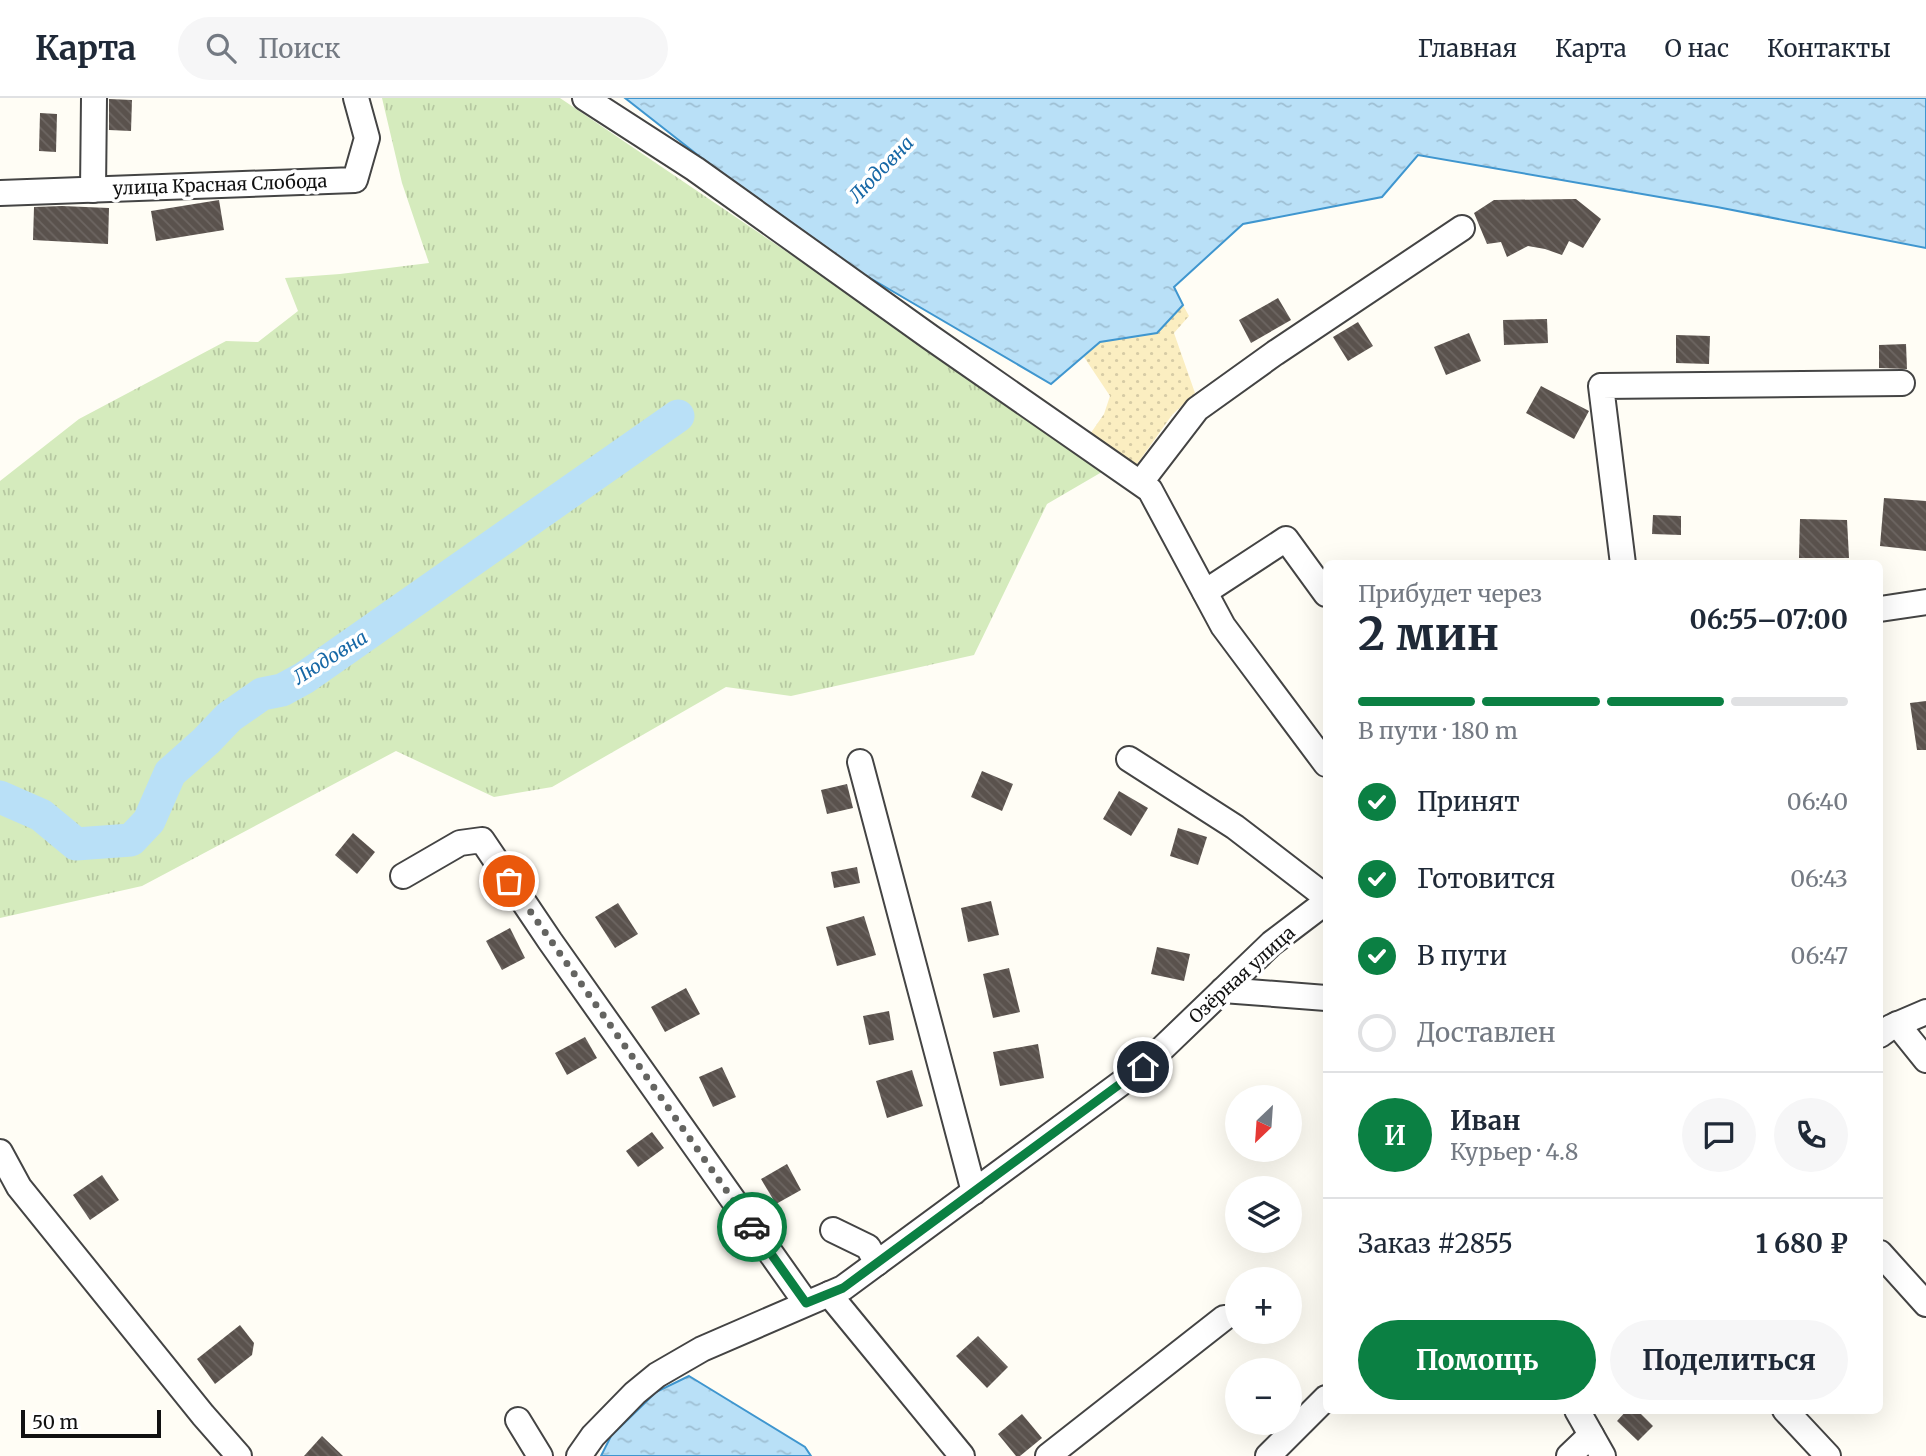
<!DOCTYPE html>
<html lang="ru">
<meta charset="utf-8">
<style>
body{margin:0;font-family:Merriweather,serif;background:#f6f6f7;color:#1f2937;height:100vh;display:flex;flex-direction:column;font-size:26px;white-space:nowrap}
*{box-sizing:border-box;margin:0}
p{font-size:23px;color:#747a83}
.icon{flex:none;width:38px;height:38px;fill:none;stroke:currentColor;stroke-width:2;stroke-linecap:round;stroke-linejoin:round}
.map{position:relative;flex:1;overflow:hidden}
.sheet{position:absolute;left:1323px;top:462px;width:560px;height:854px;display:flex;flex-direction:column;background:#fff;border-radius:10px;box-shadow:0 7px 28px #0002}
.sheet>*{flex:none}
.needle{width:46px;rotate:205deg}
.fabs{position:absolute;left:1225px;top:987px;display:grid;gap:14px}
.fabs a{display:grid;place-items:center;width:77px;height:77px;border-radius:50%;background:#fff;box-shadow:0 7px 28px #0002;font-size:35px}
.scale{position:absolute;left:21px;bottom:18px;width:140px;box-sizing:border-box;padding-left:7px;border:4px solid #111;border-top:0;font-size:19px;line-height:24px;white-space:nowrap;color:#111;-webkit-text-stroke:5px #fff;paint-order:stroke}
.pin{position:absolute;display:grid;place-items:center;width:60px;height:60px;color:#fff;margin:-30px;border:4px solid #fff;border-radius:50%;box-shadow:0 2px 7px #0007}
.courier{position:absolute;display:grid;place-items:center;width:70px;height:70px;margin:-35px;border:5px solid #0b8043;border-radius:50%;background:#fff;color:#222;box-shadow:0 2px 9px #0007}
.headline em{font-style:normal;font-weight:700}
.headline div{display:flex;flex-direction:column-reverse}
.headline{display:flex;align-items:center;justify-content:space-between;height:119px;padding:0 35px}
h1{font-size:46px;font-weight:700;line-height:52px}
.bar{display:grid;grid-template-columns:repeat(4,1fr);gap:10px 7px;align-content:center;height:84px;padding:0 35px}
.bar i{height:9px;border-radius:5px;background:#e0e1e3}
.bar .selected{background:#0b8043}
.bar p{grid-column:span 4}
.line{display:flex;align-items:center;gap:18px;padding:0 35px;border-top:2px solid #e0e1e3}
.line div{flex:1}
.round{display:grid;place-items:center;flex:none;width:74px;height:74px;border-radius:37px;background:#f6f6f7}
ol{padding:0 35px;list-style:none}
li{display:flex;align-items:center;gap:21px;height:77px}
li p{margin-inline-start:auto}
li .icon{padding:7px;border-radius:50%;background:#0b8043;color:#fff;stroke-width:4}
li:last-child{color:#747a83}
li i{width:38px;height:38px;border:4px solid #e0e1e3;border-radius:50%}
.cta{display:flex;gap:14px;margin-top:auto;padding:14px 35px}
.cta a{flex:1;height:80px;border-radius:42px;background:#0b8043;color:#fff;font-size:28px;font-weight:700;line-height:80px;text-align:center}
.cta a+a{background:#f6f6f7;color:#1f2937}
header{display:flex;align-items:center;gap:42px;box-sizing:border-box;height:98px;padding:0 35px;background:#fff;border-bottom:2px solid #e0e1e3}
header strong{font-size:33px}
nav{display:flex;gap:38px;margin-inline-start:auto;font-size:24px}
.search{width:490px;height:63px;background:#f6f6f7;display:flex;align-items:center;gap:18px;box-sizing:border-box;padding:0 24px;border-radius:38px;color:#747a83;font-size:26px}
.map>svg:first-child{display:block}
</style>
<header>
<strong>Карта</strong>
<div class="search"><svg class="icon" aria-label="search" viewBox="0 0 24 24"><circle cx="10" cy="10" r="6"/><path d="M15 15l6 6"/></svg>Поиск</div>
<nav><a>Главная</a><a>Карта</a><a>О нас</a><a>Контакты</a></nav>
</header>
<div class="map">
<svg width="1926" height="1358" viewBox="0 0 1926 1358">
<defs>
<pattern id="grass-tufts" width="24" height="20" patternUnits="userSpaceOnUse" patternTransform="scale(1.75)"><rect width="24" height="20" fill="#d5ebbd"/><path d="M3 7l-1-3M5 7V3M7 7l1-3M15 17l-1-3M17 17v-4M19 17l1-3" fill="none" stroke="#b6c8a1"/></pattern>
<pattern id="sand-dots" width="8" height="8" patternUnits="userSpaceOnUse" patternTransform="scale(1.75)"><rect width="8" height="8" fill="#fbeec1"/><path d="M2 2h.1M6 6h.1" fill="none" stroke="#d6cba5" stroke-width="1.8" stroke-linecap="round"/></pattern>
<pattern id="water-ripples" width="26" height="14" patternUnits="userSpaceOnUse" patternTransform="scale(1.75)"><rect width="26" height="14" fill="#b9e0f7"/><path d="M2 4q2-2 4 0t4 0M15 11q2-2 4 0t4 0" fill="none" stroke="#9ebfd3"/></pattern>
<pattern id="building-back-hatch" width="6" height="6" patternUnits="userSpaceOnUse" patternTransform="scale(1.75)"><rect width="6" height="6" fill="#5a524d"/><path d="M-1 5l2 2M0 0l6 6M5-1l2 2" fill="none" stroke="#6d6662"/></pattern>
</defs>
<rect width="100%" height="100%" fill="#fffdf5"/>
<polygon fill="url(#grass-tufts)" points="382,0 560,0 1107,371 1047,406 974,557 791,598 726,589 552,689 494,699 396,653 142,788 0,820 0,383 79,321 226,243 258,244 298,213 285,180 340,176 429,165 402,85"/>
<polygon fill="url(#sand-dots)" points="1183,207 1189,218 1174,235 1195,295 1172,317 1135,369 1088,339 1104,316 1110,298 1084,259 1100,244 1157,235"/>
<g fill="url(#water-ripples)" stroke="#3f96cf" stroke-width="2">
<polygon points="625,0 1926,0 1926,150 1717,109 1418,57 1382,99 1243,126 1174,189 1183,207 1157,235 1100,244 1051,286 858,173 750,98"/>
<polygon points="689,1278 805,1349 811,1358 601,1358 611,1338 656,1294"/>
</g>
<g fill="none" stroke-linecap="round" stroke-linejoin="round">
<polyline stroke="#b9e0f7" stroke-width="33" points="0,699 41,717 76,746 131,742 149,723 170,675 206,643 229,619 262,596 282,592 304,580 678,318"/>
</g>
<g fill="url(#building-back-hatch)">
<polygon points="109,1 132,2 131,33 109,32"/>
<polygon points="40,15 57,16 56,54 39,53"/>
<polygon points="1576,101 1601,121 1583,150 1569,143 1562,157 1545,151 1528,148 1507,159 1501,144 1487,146 1474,115 1494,102"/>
<polygon points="219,102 224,132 156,143 151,113"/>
<polygon points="62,108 109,110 108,146 33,142 34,109"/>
<polygon points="1278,200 1291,222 1251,245 1239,222"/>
<polygon points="1547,221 1548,245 1504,247 1503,222"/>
<polygon points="1358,224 1373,248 1348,263 1333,239"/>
<polygon points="1469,235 1481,263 1446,277 1434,249"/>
<polygon points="1676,237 1710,238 1709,266 1676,265"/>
<polygon points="1906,246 1907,271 1879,270 1879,247"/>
<polygon points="1541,288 1589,313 1574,341 1526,315"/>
<polygon points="1884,400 1926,403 1926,453 1880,448"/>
<polygon points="1653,417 1681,418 1681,437 1652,436"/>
<polygon points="1800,421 1847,422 1849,460 1799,460"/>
<polygon points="1926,603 1926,652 1917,652 1910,605"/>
<polygon points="982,673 1013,686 1002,713 971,699"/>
<polygon points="847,686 853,710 827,716 821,692"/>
<polygon points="1119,693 1148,710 1131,738 1103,721"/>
<polygon points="1178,730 1207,739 1198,767 1170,758"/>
<polygon points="353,735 375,754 357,776 335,757"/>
<polygon points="857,769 860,785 834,790 831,774"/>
<polygon points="991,803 999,837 968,844 961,810"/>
<polygon points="618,805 638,836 615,850 595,819"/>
<polygon points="864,818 876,857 837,868 826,829"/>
<polygon points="510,830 525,860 502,872 486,843"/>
<polygon points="1157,849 1190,856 1184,883 1151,876"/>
<polygon points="1009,870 1020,914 993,920 983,876"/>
<polygon points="686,890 700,916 665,934 651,909"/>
<polygon points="889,913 894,942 869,947 863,918"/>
<polygon points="585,939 597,960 567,977 555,955"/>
<polygon points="1038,946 1044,980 1000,988 993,954"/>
<polygon points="722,969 736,999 713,1009 699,979"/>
<polygon points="912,972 923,1008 887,1020 876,983"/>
<polygon points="652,1034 664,1050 638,1069 626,1053"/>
<polygon points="787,1066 801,1092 776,1106 761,1081"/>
<polygon points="102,1077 119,1102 90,1122 73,1097"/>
<polygon points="240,1227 254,1245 252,1257 215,1286 197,1261"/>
<polygon points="978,1238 1008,1269 987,1290 956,1258"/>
<polygon points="1627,1312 1637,1312 1653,1328 1638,1343 1617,1323"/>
<polygon points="1022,1316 1042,1340 1020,1358 1016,1358 998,1336"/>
<polygon points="322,1338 343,1358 304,1358"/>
</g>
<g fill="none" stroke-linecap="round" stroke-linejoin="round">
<defs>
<g id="minor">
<polyline points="585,0 695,71 930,239 1150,392 1223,528 1326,666"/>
<polyline points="93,92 94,0"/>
<polyline points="0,95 355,82 367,40 356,0"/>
<polyline points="1141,384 1197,311 1275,255 1462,130"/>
<polyline points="1623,466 1601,288 1902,285"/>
<polyline points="1205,494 1286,441 1326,496"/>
<polyline points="1880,511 1926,504"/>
<polyline points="1129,661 1235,729 1326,799"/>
<polyline points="860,664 974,1094"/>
<polyline points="403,778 460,745 482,742 550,843 806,1205"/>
<polyline points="1223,892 1326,900"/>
<polyline points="1897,926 1926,962"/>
<polyline points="1880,937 1891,929 1926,914"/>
<polyline points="0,1054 19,1089 203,1317 239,1358"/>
<polyline points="833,1132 868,1149 877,1165"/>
<polyline points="1880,1155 1926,1206"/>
<polyline points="829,1196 962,1358"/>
<polyline points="1577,1312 1603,1358"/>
<polyline points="1785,1312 1828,1358"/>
<polyline points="518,1322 540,1358"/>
<polyline points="579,1358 593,1338 635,1295 657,1277 702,1251 843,1190 1143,969 1272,845 1326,804"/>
<polyline points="1048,1358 1224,1220"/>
<polyline points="1268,1358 1326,1300"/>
<polyline points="1569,1358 1591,1337"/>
</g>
</defs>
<use href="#minor" stroke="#444" stroke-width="28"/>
<use href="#minor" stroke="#fff" stroke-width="24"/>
</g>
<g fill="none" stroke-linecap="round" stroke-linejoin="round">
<polyline stroke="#646461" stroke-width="7" stroke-dasharray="0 12.6" points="509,783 752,1129"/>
<polyline stroke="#0b8043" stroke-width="9" points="752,1129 806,1205 843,1190 1143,969"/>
</g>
<g text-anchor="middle" stroke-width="7" stroke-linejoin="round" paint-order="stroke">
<g font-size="18" fill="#111" stroke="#fff">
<text transform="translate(220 87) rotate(-2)" y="6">улица Красная Слобода</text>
<text transform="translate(1242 877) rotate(-42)" y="6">Озёрная улица</text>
</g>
<g font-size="19" font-style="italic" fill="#1768a6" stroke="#fff">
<text transform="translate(881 71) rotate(-46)" y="7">Людовна</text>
<text transform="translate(330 559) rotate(-32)" y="7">Людовна</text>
</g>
</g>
</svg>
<div class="fabs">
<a><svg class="needle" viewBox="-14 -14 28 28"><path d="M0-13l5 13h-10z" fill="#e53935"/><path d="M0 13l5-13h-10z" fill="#747a83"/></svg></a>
<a><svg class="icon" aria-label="layers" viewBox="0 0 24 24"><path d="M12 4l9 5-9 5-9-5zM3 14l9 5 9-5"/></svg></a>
<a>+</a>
<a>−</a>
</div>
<div class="scale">50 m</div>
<div class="pin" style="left:509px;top:783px;background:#ea580c"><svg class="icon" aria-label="bag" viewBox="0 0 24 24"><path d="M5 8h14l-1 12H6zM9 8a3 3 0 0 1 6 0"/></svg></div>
<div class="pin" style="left:1143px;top:969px;background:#1f2937"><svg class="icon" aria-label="home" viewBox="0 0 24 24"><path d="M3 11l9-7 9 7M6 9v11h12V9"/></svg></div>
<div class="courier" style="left:752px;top:1129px"><svg class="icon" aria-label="car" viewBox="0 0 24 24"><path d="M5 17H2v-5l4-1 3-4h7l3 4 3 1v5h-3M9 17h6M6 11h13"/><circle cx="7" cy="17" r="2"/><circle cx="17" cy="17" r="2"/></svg></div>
<section class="sheet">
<div class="headline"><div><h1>2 мин</h1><p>Прибудет через</p></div><em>06:55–07:00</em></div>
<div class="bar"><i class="selected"></i><i class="selected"></i><i class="selected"></i><i></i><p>В пути · 180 m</p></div>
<ol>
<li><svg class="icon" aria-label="check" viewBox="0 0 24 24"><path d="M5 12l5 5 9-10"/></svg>Принят<p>06:40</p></li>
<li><svg class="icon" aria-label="check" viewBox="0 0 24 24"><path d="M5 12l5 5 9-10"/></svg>Готовится<p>06:43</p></li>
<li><svg class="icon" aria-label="check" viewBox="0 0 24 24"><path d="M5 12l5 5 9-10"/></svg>В пути<p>06:47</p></li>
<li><i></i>Доставлен</li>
</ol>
<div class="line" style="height:126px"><b class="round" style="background:#0b8043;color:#fff">И</b><div><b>Иван</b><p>Курьер · 4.8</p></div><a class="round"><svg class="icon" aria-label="chat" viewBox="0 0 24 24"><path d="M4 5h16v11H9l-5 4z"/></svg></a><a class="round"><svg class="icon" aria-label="phone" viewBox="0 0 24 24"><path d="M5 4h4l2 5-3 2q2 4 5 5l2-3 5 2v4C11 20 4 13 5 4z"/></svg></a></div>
<div class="line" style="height:91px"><div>Заказ #2855</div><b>1 680 ₽</b></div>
<div class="cta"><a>Помощь</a><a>Поделиться</a></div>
</section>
</div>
